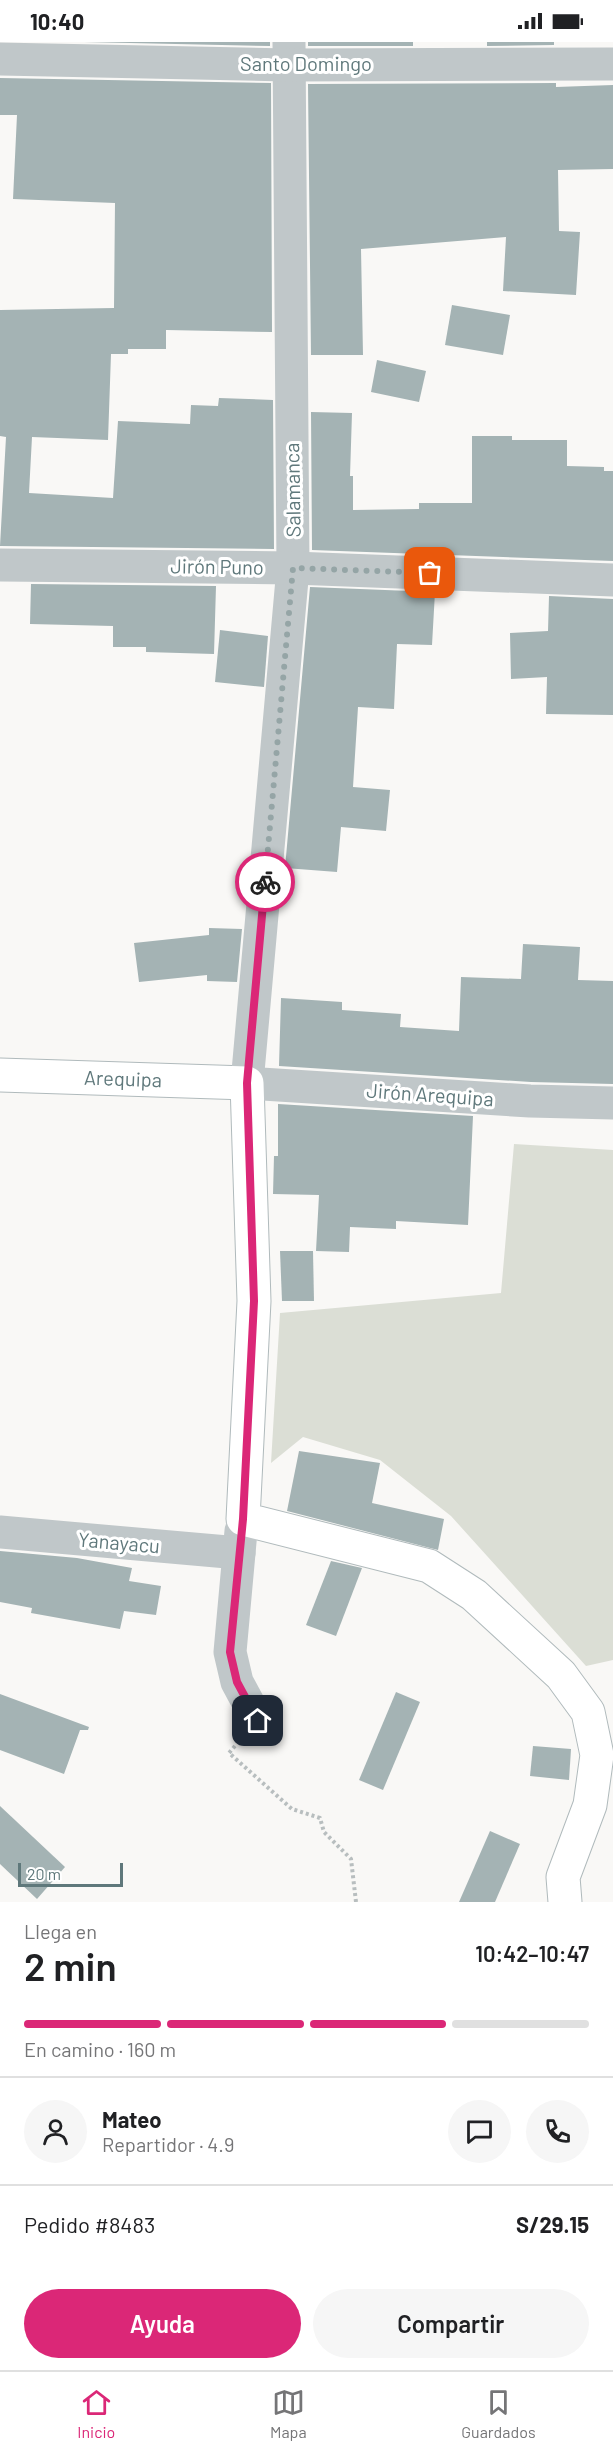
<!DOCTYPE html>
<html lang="es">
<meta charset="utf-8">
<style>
body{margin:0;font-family:Barlow,sans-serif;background:#f6f6f6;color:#202124;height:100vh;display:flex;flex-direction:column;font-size:22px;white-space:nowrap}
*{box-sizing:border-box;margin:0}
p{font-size:20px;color:#757577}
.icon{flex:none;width:33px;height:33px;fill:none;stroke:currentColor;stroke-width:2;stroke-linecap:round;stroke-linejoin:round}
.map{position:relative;height:1860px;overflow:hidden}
.panel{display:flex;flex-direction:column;background:#fff;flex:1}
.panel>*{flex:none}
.scale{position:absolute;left:18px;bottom:15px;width:105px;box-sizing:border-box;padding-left:6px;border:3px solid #5f787b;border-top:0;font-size:16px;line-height:21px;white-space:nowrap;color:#5f787b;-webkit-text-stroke:4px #fff;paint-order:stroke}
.pin{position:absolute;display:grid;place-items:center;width:51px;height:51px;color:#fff;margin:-26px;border-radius:12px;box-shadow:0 3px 9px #0006}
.courier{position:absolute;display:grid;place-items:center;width:60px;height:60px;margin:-30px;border:4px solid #db2777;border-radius:50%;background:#fff;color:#222;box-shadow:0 2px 8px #0007}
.headline em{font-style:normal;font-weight:600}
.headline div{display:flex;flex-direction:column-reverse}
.headline{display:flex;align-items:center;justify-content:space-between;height:102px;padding:0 24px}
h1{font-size:39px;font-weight:600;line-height:45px}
.bar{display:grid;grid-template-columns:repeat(4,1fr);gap:9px 6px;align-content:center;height:72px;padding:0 24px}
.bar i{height:8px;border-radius:4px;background:#e0e0e0}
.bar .on{background:#db2777}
.bar p{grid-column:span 4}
.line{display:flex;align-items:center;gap:15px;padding:0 24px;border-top:2px solid #e0e0e0}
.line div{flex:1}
.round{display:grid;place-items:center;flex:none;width:63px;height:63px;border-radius:32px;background:#f6f6f6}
.primary-button{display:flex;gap:12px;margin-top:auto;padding:12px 24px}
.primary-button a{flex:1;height:69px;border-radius:36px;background:#db2777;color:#fff;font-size:24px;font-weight:600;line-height:69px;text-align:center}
.primary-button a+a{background:#f6f6f6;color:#202124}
.status{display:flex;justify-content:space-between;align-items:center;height:42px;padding:0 30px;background:#fff;direction:ltr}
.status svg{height:16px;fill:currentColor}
.tab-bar{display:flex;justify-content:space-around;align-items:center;height:84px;border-top:2px solid #e0e0e0;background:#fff;font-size:16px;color:#757577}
.tab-bar a{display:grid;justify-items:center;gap:3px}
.tab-bar .on{color:#db2777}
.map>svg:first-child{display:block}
</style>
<div class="status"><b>10:40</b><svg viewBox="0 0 49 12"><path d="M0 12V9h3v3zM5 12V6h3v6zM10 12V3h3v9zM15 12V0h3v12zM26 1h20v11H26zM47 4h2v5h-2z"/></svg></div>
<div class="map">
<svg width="613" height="1860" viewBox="0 0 613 1860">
<rect width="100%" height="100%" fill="#f9f8f6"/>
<polygon fill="#dbded5" points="514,1102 613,1108 613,1618 586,1624 451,1474 380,1418 303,1395 271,1421 280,1271 501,1251"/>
<g fill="#a4b3b4">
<polygon points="84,0 270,0 270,4"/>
<rect x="308" y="0" width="105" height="4"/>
<polygon points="487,0 554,0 554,3 487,4"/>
<polygon points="0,36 271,41 272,290 166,288 166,307 128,307 128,312 111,312 108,398 32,395 29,451 113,456 118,379 190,382 191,363 218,364 219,356 273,358 274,507 0,504 6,395 0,394 0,268 114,266 115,161 13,157 17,73 0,73"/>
<polygon points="556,41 556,45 613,43 613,127 558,128 559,189 580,190 576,253 503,249 506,195 361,207 363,313 311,313 308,42"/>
<polygon points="452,263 510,273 503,313 445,303"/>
<polygon points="377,318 426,329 419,360 371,350"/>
<polygon points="311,370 352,371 350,434 353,434 353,468 419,467 419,461 472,461 472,394 512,394 512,398 567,398 567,424 604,425 604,429 613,429 613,519 312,508"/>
<polygon points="31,542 216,544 214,612 146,610 146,605 113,605 113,584 30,582"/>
<polygon points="310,545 435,550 432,603 397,602 394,667 358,665 353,745 390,748 386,789 341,785 337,830 285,826"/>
<polygon points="549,554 613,557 613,673 546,672 547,635 511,637 510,591 548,589"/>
<polygon points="220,588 268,594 264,645 215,640"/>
<polygon points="209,886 242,887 237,940 207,939 207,933 139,940 134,901 209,893"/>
<polygon points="523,902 580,905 578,938 613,939 613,1042 531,1040 279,1024 281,956 342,960 342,968 401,972 400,985 459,989 461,935 521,937"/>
<polygon points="278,1062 473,1074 468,1183 396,1179 396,1187 350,1185 349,1210 316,1209 319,1153 273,1152 274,1114 278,1114"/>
<polygon points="280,1209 313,1209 314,1259 282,1259"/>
<polygon points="299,1409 380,1421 372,1461 444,1477 438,1508 287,1469"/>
<polygon points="0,1509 77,1516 132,1526 129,1539 161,1544 156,1573 124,1569 120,1587 31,1571 32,1566 0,1560"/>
<polygon points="331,1519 362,1526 336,1594 306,1583"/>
<polygon points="396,1650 420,1660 383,1748 359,1738"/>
<polygon points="0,1652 89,1685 88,1688 80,1688 64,1732 0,1708"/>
<polygon points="533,1704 571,1707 569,1738 530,1734"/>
<polygon points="0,1764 65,1825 37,1857 0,1822"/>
<polygon points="490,1789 520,1802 495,1860 459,1860"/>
</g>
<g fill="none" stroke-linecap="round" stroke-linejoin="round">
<defs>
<polyline id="secondary" points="0,1033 247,1041 254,1259 243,1477 429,1524 474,1553 561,1633 588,1670 597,1713 590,1763 563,1835 565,1860"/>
</defs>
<use href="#secondary" stroke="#b0babc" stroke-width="35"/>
<polyline stroke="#b8bebf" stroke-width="4" stroke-dasharray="3 3" stroke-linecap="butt" points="235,1704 229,1711 292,1767 320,1776 324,1790 351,1817 356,1860"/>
<g stroke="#c0c7c9" stroke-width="33">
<polyline points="289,0 293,526 247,1041 530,1059 613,1061"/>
<polyline points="0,17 288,23 613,22"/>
<polyline points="0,523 293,526 613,538"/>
<polyline points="241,1489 230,1610 237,1640 258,1679"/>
<polyline points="0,1490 239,1511"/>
</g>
<use href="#secondary" stroke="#fff" stroke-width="33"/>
</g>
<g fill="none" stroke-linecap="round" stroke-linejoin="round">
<polyline stroke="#95a5a6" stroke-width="6" stroke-dasharray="0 10.8" points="265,840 293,526 430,531"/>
<polyline stroke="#db2777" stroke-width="8" points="258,1679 237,1640 230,1610 243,1477 254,1259 247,1041 265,840"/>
</g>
<g text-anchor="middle" stroke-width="6" stroke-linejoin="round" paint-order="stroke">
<g font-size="20" fill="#5f787b" stroke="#fff">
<text x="306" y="29">Santo Domingo</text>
<text transform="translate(293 448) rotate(-91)" y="7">Salamanca</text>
<text transform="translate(217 525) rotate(1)" y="7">Jirón Puno</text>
<text transform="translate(123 1037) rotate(2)" y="7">Arequipa</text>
<text transform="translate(430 1053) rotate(4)" y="7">Jirón Arequipa</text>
<text transform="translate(119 1501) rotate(5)" y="7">Yanayacu</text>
</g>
</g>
</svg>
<div class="scale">20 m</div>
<div class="pin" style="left:430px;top:531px;background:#ea580c"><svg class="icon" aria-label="bag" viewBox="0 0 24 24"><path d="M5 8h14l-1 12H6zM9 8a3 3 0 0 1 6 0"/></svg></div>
<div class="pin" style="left:258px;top:1679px;background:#1f2937"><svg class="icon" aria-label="home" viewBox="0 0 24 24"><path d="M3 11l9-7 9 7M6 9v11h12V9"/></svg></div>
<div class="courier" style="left:265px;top:840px"><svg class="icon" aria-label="bike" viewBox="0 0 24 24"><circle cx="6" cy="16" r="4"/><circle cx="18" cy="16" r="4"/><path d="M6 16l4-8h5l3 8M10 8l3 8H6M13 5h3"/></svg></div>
</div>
<section class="panel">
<div class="headline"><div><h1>2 min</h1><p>Llega en</p></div><em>10:42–10:47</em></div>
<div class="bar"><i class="on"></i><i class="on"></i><i class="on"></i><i></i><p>En camino · 160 m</p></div>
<div class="line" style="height:108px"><a class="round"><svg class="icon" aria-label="person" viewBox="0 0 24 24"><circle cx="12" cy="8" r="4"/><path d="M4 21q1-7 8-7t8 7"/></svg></a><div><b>Mateo</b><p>Repartidor · 4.9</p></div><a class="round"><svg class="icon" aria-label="chat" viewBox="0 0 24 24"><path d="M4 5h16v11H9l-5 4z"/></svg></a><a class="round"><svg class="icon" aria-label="phone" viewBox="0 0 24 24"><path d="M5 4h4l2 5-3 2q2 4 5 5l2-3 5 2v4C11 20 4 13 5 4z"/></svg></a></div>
<div class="line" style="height:78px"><div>Pedido #8483</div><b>S/29.15</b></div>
<div class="primary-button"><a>Ayuda</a><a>Compartir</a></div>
</section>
<nav class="tab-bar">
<a class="on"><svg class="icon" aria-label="home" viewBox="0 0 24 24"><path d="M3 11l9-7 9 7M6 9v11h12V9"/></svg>Inicio</a>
<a><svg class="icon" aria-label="map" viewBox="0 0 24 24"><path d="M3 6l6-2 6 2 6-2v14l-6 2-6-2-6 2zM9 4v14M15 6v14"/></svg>Mapa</a>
<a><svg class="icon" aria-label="saved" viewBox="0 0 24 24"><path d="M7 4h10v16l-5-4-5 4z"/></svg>Guardados</a>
</nav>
